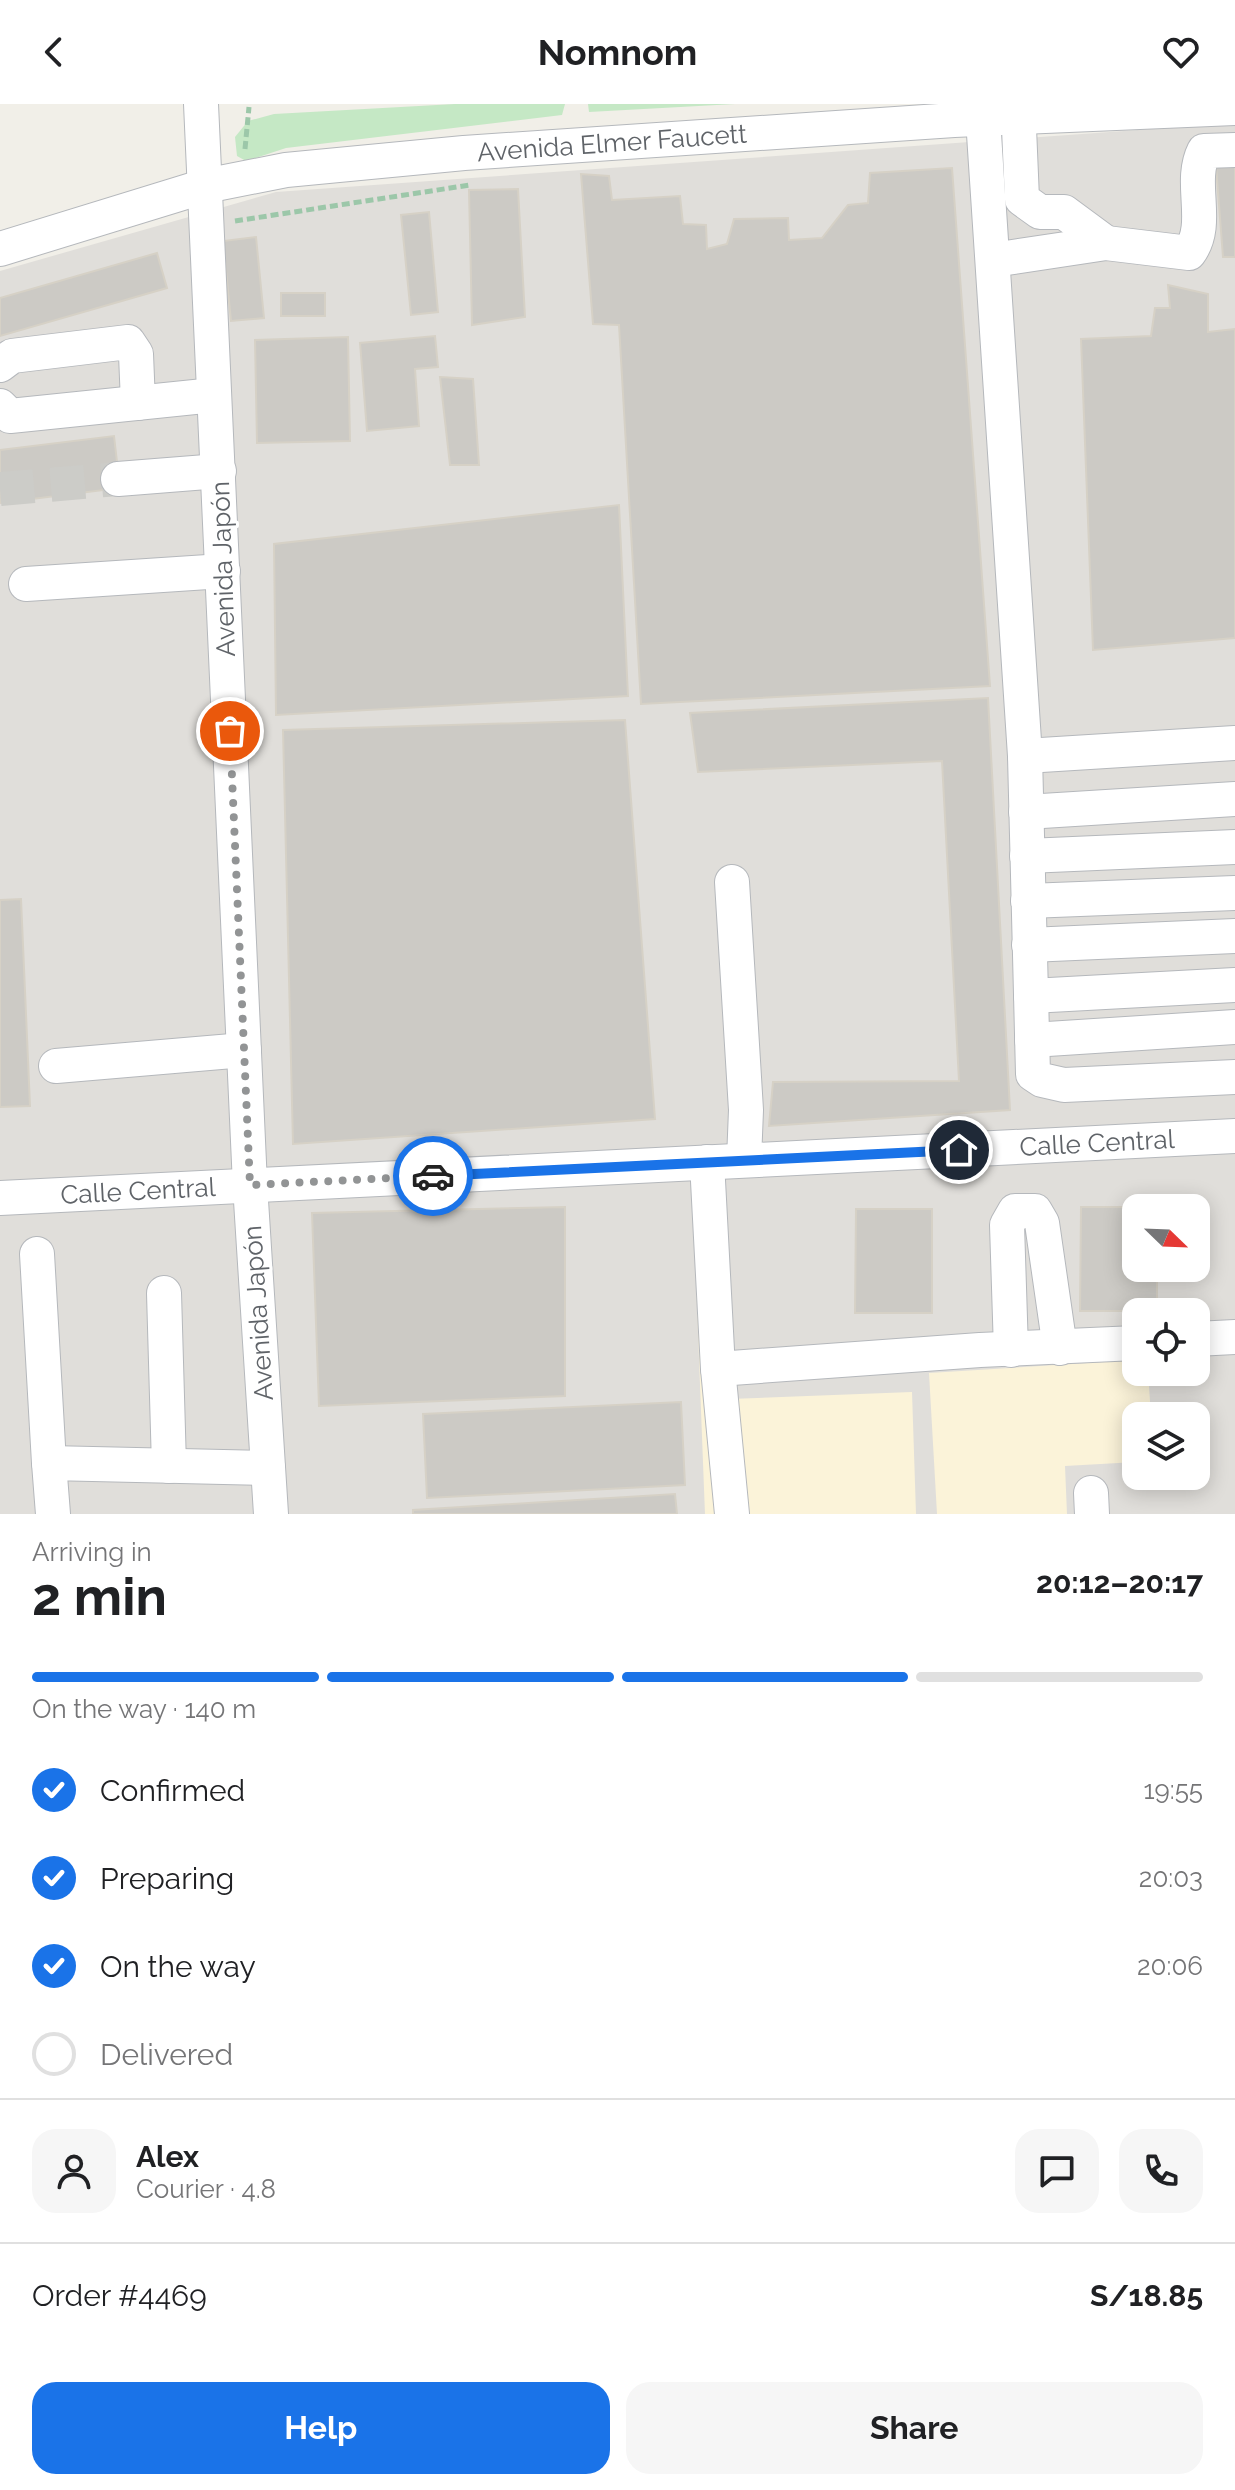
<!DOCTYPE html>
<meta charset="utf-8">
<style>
body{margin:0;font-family:Raleway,sans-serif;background:#f6f6f6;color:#202124;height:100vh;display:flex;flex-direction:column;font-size:30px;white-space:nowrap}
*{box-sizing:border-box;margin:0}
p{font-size:26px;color:#757577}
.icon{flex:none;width:44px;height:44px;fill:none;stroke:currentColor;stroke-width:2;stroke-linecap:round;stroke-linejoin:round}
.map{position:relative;height:1410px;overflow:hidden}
.panel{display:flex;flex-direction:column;background:#fff;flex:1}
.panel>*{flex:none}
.needle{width:52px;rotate:113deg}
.buttons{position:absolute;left:1122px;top:1090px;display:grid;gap:16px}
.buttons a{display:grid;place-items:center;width:88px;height:88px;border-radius:16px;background:#fff;box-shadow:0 4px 20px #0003;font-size:40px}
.pin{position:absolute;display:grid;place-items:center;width:68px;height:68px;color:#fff;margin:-34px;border:4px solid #fff;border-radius:50%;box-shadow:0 2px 8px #0007}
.courier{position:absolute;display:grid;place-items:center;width:80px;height:80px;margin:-40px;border:6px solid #1a73e8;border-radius:50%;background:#fff;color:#222;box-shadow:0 2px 10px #0007}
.head em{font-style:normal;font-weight:700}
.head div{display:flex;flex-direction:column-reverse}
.head{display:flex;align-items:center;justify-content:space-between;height:136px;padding:0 32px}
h1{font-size:52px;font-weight:700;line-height:60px}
.bar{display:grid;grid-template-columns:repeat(4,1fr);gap:12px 8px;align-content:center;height:96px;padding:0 32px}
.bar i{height:10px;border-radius:6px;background:#e0e0e0}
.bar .on{background:#1a73e8}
.bar p{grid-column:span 4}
.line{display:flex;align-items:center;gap:20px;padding:0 32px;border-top:2px solid #e0e0e0}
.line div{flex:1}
.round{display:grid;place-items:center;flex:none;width:84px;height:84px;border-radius:24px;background:#f6f6f6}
ol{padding:0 32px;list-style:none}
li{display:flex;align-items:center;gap:24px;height:88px}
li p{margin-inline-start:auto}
li .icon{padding:8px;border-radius:50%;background:#1a73e8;color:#fff;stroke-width:4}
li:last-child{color:#757577}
li i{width:44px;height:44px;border:4px solid #e0e0e0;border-radius:50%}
.button{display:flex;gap:16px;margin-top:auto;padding:16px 32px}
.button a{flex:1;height:92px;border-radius:24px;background:#1a73e8;color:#fff;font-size:32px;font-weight:700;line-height:92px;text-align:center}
.button a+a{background:#f6f6f6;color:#202124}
header{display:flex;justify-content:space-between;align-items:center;height:104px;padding:0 32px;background:#fff;font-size:36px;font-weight:700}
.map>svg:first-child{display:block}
</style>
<header><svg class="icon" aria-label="back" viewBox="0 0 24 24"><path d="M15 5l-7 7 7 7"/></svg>Nomnom<svg class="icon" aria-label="heart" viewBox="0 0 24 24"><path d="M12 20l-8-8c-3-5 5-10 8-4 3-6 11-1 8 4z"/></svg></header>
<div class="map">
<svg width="1235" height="1410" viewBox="0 0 1235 1410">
<rect width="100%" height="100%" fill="#f1efe8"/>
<path fill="#e0deda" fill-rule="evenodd" d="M1235,19V1410H0V167L276,88ZM1136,1104H1196V1164H1136ZM1136,1208H1196V1268H1136ZM1136,1312H1196V1372H1136Z"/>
<g fill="#c5e8c5">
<polygon points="455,0 565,0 562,11 286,44 246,57 237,52 235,33 248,17 274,10"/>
<polygon points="588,0 735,0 589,8"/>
</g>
<g fill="#fbf3d9">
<polygon points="693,1099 730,1295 912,1288 916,1410 705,1410"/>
<polygon points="1136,1256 1136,1268 1148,1268 1151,1312 1136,1312 1136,1358 1065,1362 1067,1410 937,1410 929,1269"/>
</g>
<g fill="#cccac5" stroke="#d6d1c6" stroke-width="2">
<polygon points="1216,62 1235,62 1235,153 1223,153"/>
<polygon points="952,64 990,582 641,600 619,221 593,220 581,70 609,72 612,96 680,92 683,120 706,121 707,145 727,140 734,115 788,114 789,136 822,134 848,101 868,99 870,69"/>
<polygon points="518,85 525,213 472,221 469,86"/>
<polygon points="429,108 438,208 411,211 401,111"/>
<polygon points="256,133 264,214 231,217 223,137"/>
<polygon points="157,149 167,184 0,232 0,194"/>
<polygon points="1168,181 1208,190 1208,228 1235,225 1235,534 1093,546 1081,235 1151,232 1155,204 1170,204"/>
<rect x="281" y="189" width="44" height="23"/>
<polygon points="435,232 438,263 415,265 419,322 367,327 360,239"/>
<polygon points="348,233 350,337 257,339 255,236"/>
<polygon points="440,273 473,275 479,361 450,361"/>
<polygon points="114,332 120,384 0,399 0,346"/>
<polygon points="619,401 628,592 276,611 274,440"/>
<polygon points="988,594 1010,1006 769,1022 773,978 959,977 942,657 698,668 690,609"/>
<polygon points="625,616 655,1015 293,1040 283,626"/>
<polygon points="21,795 30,1002 0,1003 0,796"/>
<polygon points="565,1103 565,1292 319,1302 312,1109"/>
<polygon points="1081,1103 1157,1103 1136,1104 1136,1164 1157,1164 1157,1207 1080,1207"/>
<polygon points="856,1105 932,1105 932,1209 855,1209"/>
<polygon points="681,1298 685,1381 427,1394 423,1310"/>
<polygon points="675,1390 677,1410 413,1410 413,1406"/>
</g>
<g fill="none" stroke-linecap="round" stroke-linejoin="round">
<polyline stroke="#ccccc8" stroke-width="34" stroke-dasharray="34 17" stroke-linecap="butt" points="0,385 118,375"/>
<defs>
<g id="minor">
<polyline points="201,0 250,1081 271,1410"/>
<polyline points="1018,0 1022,95 1040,108 1064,108 1106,139"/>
<polyline points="983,15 1025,652 1033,970 1042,976 1064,981 1235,973"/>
<polyline points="0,145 205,82 286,66 464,49 954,16 1235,4"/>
<path d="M993,156L1106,139L1189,149C1211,120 1188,79 1204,47L1235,46"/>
<polyline points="0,261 12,252 128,238 136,250 138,299"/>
<polyline points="0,302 10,312 214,291"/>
<polyline points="118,375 219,367"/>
<polyline points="26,480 223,467"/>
<polyline points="1025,652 1235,639"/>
<polyline points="1026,708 1235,695"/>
<polyline points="1027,752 1235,743"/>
<polyline points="732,778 746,1006 744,1056"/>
<polyline points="1028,797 1235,789"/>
<polyline points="1029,841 1235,832"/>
<polyline points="1031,892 1235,881"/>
<polyline points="1032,936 1235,923"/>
<polyline points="56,962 244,946"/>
<polyline points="707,1058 718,1265 732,1410"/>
<polyline points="0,1094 1235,1032"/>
<polyline points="37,1150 49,1359"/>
<polyline points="164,1189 169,1362"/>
<polyline points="1196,1235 1235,1233"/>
<polyline points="1011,1246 1007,1121 1015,1107 1035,1107 1042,1119 1060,1244"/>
<polyline points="718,1265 980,1246 1136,1239"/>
<polyline points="1091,1389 1092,1410"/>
<polyline points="53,1410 49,1359 268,1364"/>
</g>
</defs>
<use href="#minor" stroke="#b5b8bc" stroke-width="36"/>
<g stroke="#9cc7a9" stroke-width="5" stroke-dasharray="8 4" stroke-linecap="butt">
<polyline points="245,45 249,3"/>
<polyline points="235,117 470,81"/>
</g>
<use href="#minor" stroke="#fff" stroke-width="34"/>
</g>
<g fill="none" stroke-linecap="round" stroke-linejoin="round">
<polyline stroke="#929495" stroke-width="8" stroke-dasharray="0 14.4" points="230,627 250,1081 433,1072"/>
<polyline stroke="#1a73e8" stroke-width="10" points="433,1072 959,1046"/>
</g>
<g text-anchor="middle" stroke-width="6" stroke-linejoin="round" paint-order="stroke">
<g font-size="26" fill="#5f6368" stroke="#fff">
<text transform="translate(612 39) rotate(-4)" y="9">Avenida Elmer Faucett</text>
<text transform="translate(223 465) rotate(-92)" y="9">Avenida Japón</text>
<text transform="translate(1097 1039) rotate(-3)" y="9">Calle Central</text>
<text transform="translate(138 1087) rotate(-3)" y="9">Calle Central</text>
<text transform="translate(258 1209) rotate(-94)" y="9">Avenida Japón</text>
</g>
</g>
</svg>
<div class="buttons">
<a><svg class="needle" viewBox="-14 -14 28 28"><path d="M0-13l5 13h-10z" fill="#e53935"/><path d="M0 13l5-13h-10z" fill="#757577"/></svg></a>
<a><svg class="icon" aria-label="locate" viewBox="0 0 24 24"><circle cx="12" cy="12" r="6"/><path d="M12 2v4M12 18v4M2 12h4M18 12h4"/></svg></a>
<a><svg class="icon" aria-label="layers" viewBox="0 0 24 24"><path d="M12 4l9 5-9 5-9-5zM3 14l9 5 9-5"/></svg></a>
</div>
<div class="pin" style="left:230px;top:627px;background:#ea580c"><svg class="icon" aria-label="bag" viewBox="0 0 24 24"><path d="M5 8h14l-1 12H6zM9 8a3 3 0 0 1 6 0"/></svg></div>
<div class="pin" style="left:959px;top:1046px;background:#1f2937"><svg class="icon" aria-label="home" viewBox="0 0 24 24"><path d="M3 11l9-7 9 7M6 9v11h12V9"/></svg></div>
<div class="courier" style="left:433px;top:1072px"><svg class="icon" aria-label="car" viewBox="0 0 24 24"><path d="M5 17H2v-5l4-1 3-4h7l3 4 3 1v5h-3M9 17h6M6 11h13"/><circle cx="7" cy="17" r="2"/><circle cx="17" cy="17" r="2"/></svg></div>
</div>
<section class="panel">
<div class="head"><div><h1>2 min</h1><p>Arriving in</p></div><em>20:12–20:17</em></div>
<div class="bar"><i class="on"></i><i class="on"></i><i class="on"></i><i></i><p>On the way · 140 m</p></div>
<ol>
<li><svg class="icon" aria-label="check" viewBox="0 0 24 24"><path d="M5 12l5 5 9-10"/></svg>Confirmed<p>19:55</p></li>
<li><svg class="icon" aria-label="check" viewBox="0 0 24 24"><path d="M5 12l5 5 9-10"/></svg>Preparing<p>20:03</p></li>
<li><svg class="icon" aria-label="check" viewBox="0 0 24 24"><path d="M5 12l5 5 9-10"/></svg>On the way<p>20:06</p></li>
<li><i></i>Delivered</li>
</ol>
<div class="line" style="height:144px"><a class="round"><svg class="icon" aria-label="person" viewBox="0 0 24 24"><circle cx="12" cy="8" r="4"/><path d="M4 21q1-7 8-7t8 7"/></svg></a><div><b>Alex</b><p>Courier · 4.8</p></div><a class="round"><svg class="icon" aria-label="chat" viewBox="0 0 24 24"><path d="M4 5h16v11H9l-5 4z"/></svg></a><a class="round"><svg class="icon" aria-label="phone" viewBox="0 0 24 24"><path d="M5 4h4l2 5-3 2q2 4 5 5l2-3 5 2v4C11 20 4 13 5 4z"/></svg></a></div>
<div class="line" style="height:104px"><div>Order #4469</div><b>S/18.85</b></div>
<div class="button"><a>Help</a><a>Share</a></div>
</section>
